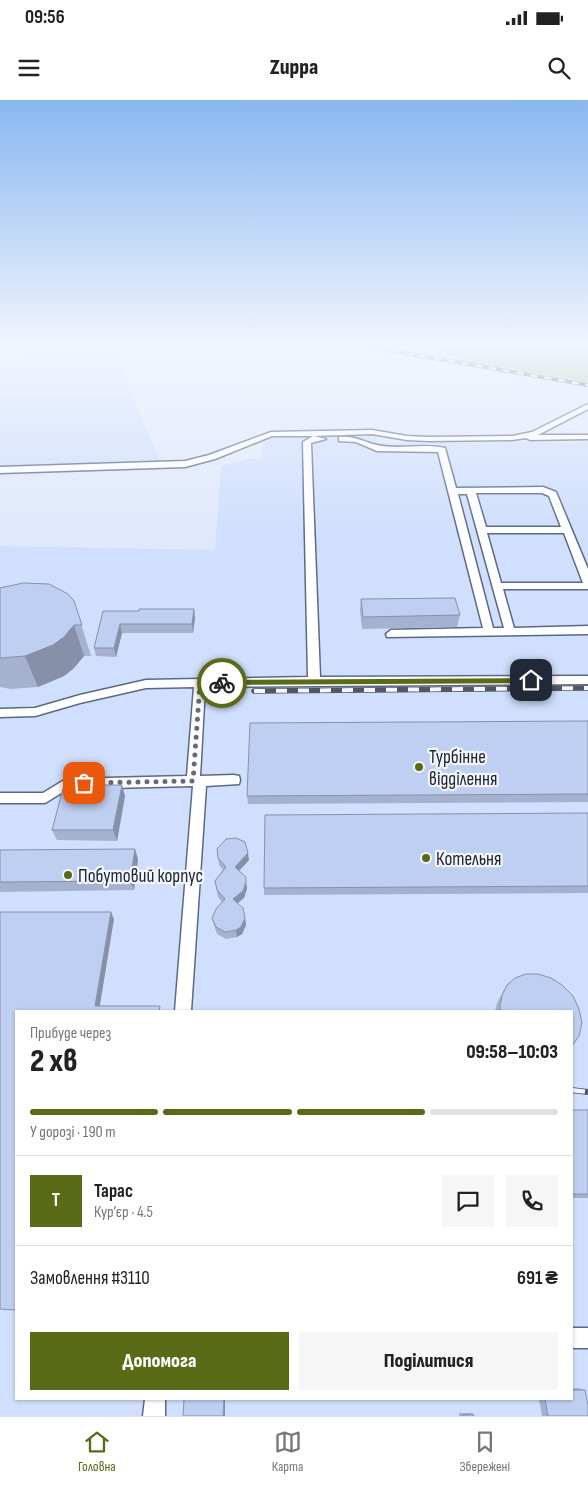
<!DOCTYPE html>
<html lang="uk">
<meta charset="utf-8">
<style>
body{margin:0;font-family:"Sofia Sans Condensed",sans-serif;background:#f6f6f6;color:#222;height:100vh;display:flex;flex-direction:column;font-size:19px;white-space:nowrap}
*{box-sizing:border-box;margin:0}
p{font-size:16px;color:#767676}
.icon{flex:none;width:28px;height:28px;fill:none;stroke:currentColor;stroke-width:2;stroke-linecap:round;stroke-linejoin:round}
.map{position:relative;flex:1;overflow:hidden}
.details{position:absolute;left:15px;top:910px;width:558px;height:390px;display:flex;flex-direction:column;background:#fff;border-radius:0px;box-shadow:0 1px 4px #0004}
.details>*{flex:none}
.pin{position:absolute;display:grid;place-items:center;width:42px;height:42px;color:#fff;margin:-21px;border-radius:10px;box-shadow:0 2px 8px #0006}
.courier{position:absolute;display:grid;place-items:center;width:50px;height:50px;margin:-25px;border:4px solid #596b17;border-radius:50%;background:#fff;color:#222;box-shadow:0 1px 6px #0007}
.head em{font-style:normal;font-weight:800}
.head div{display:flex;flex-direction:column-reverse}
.head{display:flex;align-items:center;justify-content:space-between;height:85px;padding:0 15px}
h1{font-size:32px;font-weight:800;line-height:38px}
.bar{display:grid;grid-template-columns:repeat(4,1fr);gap:8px 5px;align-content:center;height:60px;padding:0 15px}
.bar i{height:6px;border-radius:4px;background:#e0e0e0}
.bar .current{background:#596b17}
.bar p{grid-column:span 4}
.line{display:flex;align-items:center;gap:12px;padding:0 15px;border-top:1px solid #e0e0e0}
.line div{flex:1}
.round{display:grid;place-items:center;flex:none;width:52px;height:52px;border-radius:0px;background:#f6f6f6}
.primary-button{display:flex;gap:10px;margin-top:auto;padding:10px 15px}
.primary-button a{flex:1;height:58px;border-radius:0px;background:#596b17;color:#fff;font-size:20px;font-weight:800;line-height:58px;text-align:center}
.primary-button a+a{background:#f6f6f6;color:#222}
.status{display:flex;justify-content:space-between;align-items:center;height:35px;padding:0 25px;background:#fff;direction:ltr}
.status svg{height:14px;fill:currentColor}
header{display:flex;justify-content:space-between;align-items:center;height:65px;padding:0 15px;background:#fff;font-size:22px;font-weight:800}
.menu{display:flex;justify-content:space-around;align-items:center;height:70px;border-top:1px solid #e0e0e0;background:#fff;font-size:14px;color:#767676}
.menu a{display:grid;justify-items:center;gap:2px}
.menu .current{color:#596b17}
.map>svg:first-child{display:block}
</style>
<div class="status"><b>09:56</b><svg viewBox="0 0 49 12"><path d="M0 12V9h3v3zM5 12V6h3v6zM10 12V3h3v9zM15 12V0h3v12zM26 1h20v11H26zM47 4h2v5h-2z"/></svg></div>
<header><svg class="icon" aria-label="menu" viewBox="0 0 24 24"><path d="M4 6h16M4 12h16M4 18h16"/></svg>Zuppa<svg class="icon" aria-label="search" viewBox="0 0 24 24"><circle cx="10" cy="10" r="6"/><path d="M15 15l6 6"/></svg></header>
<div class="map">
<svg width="588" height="1316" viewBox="0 0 588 1316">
<rect width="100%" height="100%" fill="#e0e9fc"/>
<g fill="#d0dffd" fill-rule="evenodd">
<polygon points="89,246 112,246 160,362 0,366 0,262"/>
<path d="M376,336L378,343L588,342V1316H0V446L215,450L221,366L249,359H262L263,337ZM16,911H571V1299H16Z"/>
</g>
<polygon fill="#b3c28b" points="377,246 588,246 588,282 465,261 423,247 399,250"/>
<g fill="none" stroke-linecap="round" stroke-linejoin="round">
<defs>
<g id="minor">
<polygon points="588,304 588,309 538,335 588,335 588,339 530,340 526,338 512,340 428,341 407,340 372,334 314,336 326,339 311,343 320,577 588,576 588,584 205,587 200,676 234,675 239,676 240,680 239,684 206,686 191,911 175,911 193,686 68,689 45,703 0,703 0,693 43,693 66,679 187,676 194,587 146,588 80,603 35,616 0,617 0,609 35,608 80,595 146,580 308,577 303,342 313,336 272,336 215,359 185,367 0,373 0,367 185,361 209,355 271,332 372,330 407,336 428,337 512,336 532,332"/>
<path d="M339,337C354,335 364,342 377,345C399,350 423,343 445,348L456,388L543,387L556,392L588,469V489H503L514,528L588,526V534L387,537L386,534L391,530L483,528L438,352L377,351L356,342L339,341ZM476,393H542L549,396L561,427H486ZM458,394H467L504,528H493ZM487,433H564L583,483H501Z"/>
<rect x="571" y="1228" width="17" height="20"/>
<polygon points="145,1299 165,1299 165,1316 143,1316"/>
</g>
</defs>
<use href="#minor" stroke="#5c6984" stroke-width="3"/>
<use href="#minor" fill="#fff" fill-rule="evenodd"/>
<defs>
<polyline id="rail-far2" points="365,246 588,285"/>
<polyline id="rail-far1" points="254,591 588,588"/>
<polyline id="rail" points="571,990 588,992"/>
</defs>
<use href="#rail-far2" stroke="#515764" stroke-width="4"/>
<use href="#rail-far1" stroke="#515764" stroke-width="5.5"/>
<use href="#rail" stroke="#515764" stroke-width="6"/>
<use href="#rail-far2" stroke="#f3f6fc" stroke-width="2.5" stroke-dasharray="7" stroke-linecap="butt"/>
<use href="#rail-far1" stroke="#f3f6fc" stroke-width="4" stroke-dasharray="11" stroke-linecap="butt"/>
<use href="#rail" stroke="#f3f6fc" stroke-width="4.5" stroke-dasharray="14" stroke-linecap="butt"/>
</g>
<g fill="#a4b2cf">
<polygon points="0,488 74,501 91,556 84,556 74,568 64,576 38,587 11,589 0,587"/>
<polygon points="361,499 460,515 457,527 362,529 360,510"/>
<polygon points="194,509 195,518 193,533 122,533 116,557 96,556 94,548 103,511 139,511"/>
<polygon points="588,621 588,702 248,704 247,696"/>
<polygon points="125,696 117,741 57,740 52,730"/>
<polygon points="588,713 588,793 264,795 264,788"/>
<polygon points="217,749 249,760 239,771 246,782 247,789 244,798 238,803 245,818 246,825 242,834 237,837 226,839 217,834 214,825 212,818 222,802 218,797 215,781 223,770 219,765"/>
<polygon points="0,750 138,759 134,790 0,792"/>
<polygon points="507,885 571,911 495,911 497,903"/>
<rect x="571" y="1010" width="17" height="88"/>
<polygon points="578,1288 585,1290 588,1316 542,1316 539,1299 571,1299 571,1289"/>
<polygon points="459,1313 470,1313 473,1314 474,1316 459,1316"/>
</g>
<g fill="#8691a9">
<polygon points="194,509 195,518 193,533 192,524"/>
<polygon points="120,524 122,533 116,557 114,548"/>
<polygon points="74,525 84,556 74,568 64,576 38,587 25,556"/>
<polygon points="122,685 125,696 117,741 113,730"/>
<polygon points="135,749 138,759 134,790 130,781"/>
<polygon points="248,753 249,760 236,774 235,767"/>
<polygon points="246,782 247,789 244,798 234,806 233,799"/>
<polygon points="111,812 114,819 99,911 95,906"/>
<polygon points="245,818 246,825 242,834 237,837 236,830"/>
<polygon points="224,1299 225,1299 225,1316 223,1316"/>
</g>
<g fill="#bfcff1" stroke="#8691a9">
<polygon points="23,483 49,484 68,494 74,501 82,525 74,525 64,537 53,545 25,556 0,558 0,488"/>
<polygon points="455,498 460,515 363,517 361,499"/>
<polygon points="139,509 194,509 192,524 120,524 114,548 94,548 103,511 139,511"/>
<polygon points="588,621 588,694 247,696 250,623"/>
<polygon points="64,685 122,685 113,730 52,730"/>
<polygon points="588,713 588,786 264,788 265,715"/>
<polygon points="236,738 245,742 248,753 235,767 246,777 246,782 243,791 233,799 243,808 245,818 241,827 236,830 225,832 216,827 212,818 216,809 225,799 217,790 215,781 226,767 218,758 217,749 226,739"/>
<polygon points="135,749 130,781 0,782 0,750"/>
<polygon points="0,812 111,812 95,906 160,906 159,911 16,911 16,1210 0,1209"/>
<polygon points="526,874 538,874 551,878 562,885 573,896 579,909 582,923 579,936 572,946 571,911 501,911 500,907 502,895 507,885 515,878"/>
<rect x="571" y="1010" width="17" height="84"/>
<polygon points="571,1290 585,1290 588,1305 588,1316 548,1316 545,1299 571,1299"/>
<polygon points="184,1299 224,1299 223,1316 183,1316"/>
<polygon points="473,1314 474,1316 462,1316 462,1315"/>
</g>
<linearGradient id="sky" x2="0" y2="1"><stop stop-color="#89b7f0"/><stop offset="0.57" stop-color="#f1f5fe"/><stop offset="1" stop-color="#f1f5fe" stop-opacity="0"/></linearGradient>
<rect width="588" height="430" fill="url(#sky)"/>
<polygon fill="#596b17" points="531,578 535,580 531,583 222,585 218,583 222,580"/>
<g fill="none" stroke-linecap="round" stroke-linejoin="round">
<polyline stroke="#636a78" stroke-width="5" stroke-dasharray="0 9" points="84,683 193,681 200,583 222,583"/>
</g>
<g fill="#596b17" stroke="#f3f6fc" stroke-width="2">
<circle cx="419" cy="667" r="5"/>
<circle cx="426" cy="758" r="5"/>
<circle cx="68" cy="775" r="5"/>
</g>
<g text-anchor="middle" stroke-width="4.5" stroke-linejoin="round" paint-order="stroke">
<g font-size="19" fill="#202631" stroke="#f3f6fc" text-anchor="start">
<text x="429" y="663">Турбінне<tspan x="429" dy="22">відділення</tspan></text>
<text x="436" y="765">Котельня</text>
<text x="78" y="782">Побутовий корпус</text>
</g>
</g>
</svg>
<div class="pin" style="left:84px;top:683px;background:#ea580c"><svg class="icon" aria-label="bag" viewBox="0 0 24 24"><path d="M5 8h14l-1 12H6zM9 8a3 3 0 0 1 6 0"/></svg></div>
<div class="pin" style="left:531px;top:580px;background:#1f2937"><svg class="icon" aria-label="home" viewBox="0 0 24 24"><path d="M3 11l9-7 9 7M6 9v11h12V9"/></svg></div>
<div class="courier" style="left:222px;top:583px"><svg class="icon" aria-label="bike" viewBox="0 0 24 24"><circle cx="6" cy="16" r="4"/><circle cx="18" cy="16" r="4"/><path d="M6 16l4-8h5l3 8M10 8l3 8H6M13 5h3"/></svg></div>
<section class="details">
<div class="head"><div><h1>2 хв</h1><p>Прибуде через</p></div><em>09:58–10:03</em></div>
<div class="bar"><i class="current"></i><i class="current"></i><i class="current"></i><i></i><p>У дорозі · 190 m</p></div>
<div class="line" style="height:90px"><b class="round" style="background:#596b17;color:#fff">Т</b><div><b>Тарас</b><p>Кур’єр · 4.5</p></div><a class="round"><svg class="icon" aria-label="chat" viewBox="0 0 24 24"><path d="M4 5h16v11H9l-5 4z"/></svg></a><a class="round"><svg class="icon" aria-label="phone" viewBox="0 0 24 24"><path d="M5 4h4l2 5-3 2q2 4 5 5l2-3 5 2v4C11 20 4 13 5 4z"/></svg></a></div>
<div class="line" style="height:65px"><div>Замовлення #3110</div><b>691 ₴</b></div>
<div class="primary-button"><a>Допомога</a><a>Поділитися</a></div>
</section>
</div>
<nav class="menu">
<a class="current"><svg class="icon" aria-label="home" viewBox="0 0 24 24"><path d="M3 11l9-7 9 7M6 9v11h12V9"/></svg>Головна</a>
<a><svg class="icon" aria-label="map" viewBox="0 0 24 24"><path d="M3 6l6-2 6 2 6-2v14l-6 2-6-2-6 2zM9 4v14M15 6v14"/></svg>Карта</a>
<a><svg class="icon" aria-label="saved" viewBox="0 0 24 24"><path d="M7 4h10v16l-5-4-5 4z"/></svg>Збережені</a>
</nav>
